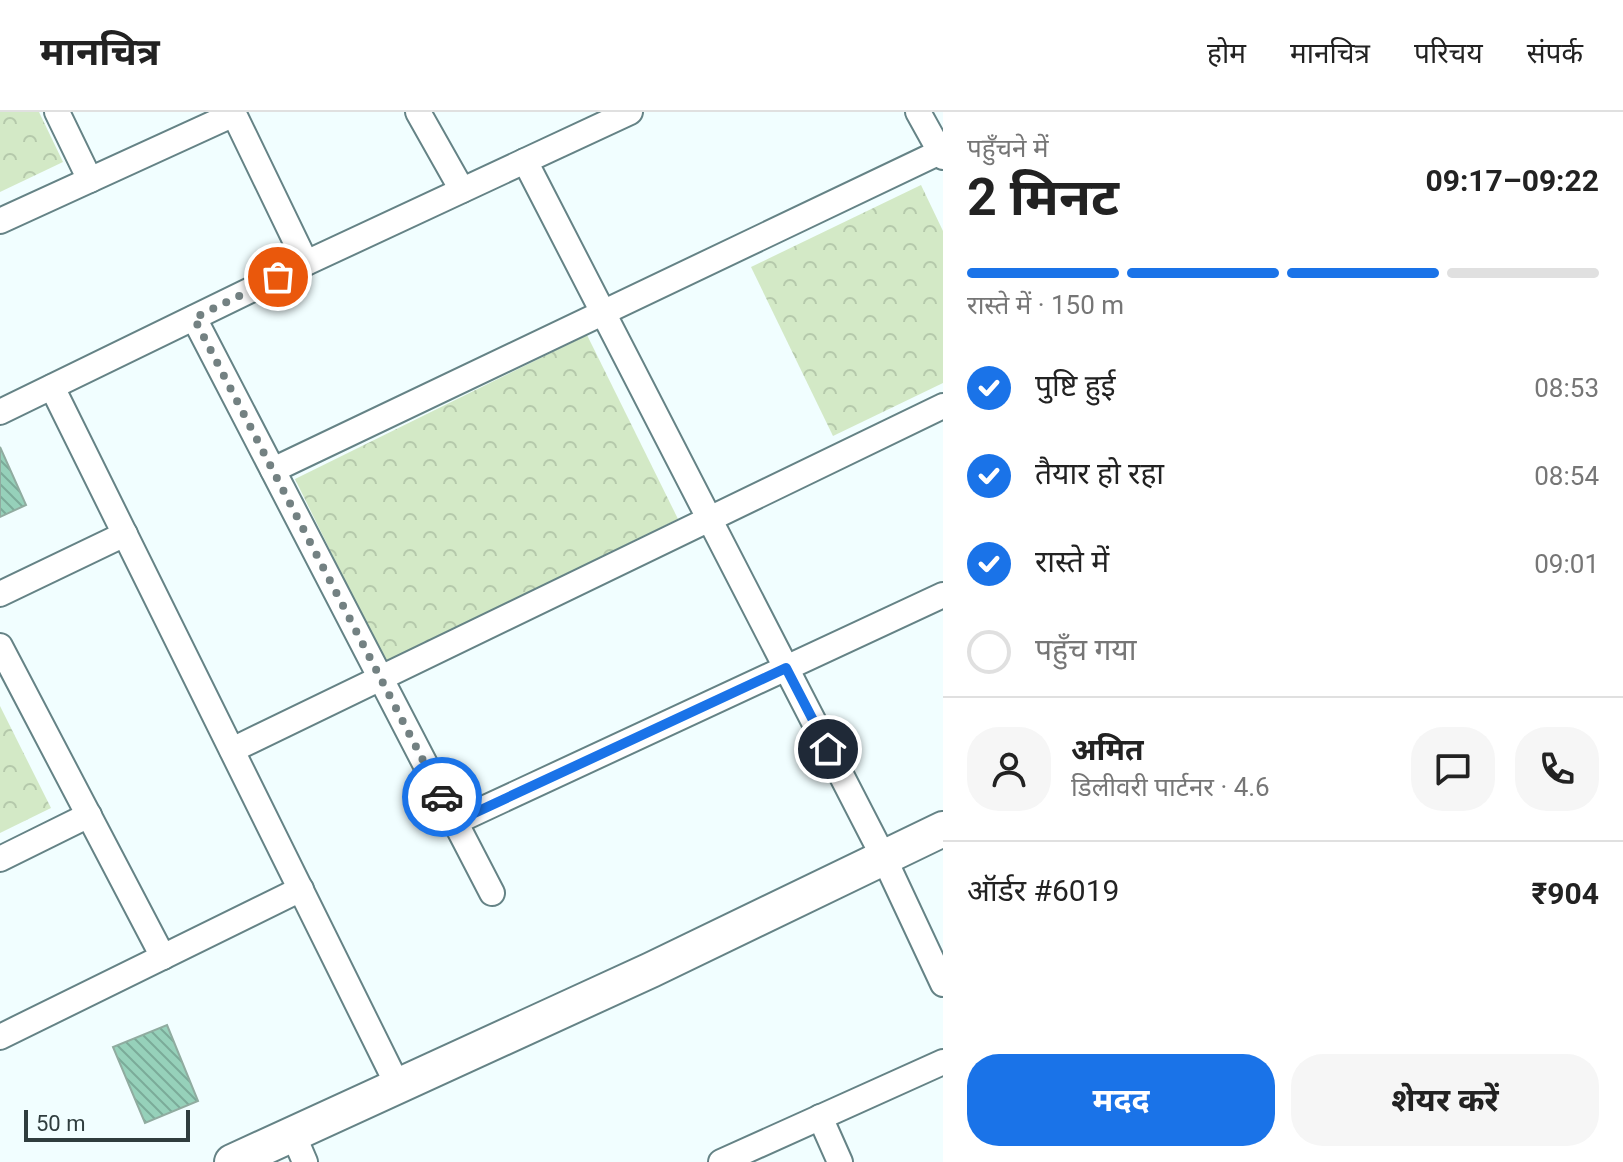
<!DOCTYPE html>
<html lang="hi">
<meta charset="utf-8">
<style>
body{margin:0;font-family:Roboto,"Noto Sans Devanagari",sans-serif;background:#f6f6f6;color:#222;height:100vh;display:flex;flex-direction:column;font-size:30px;white-space:nowrap}
*{box-sizing:border-box;margin:0}
p{font-size:26px;color:#767676}
.icon{flex:none;width:44px;height:44px;fill:none;stroke:currentColor;stroke-width:2;stroke-linecap:round;stroke-linejoin:round}
.map{position:relative;flex:1;overflow:hidden}
.drawer{display:flex;flex-direction:column;background:#fff;width:680px}
.drawer>*{flex:none}
.scale{position:absolute;left:24px;bottom:20px;width:166px;box-sizing:border-box;padding-left:8px;border:4px solid #2f3d3e;border-top:0;font-size:22px;line-height:28px;white-space:nowrap;color:#2f3d3e;-webkit-text-stroke:6px #f1feff;paint-order:stroke}
.pin{position:absolute;display:grid;place-items:center;width:68px;height:68px;color:#fff;margin:-34px;border:4px solid #fff;border-radius:50%;box-shadow:0 2px 8px #0007}
.courier{position:absolute;display:grid;place-items:center;width:80px;height:80px;margin:-40px;border:6px solid #1a73e8;border-radius:50%;background:#fff;color:#222;box-shadow:0 2px 10px #0007}
.headline em{font-style:normal;font-weight:700}
.headline div{display:flex;flex-direction:column-reverse}
.headline{display:flex;align-items:center;justify-content:space-between;height:136px;padding:0 24px}
h1{font-size:52px;font-weight:700;line-height:60px}
.bar{display:grid;grid-template-columns:repeat(4,1fr);gap:12px 8px;align-content:center;height:96px;padding:0 24px}
.bar i{height:10px;border-radius:6px;background:#e0e0e0}
.bar .active{background:#1a73e8}
.bar p{grid-column:span 4}
.line{display:flex;align-items:center;gap:20px;padding:0 24px;border-top:2px solid #e0e0e0}
.line div{flex:1}
.round{display:grid;place-items:center;flex:none;width:84px;height:84px;border-radius:32px;background:#f6f6f6}
ol{padding:0 24px;list-style:none}
li{display:flex;align-items:center;gap:24px;height:88px}
li p{margin-inline-start:auto}
li .icon{padding:8px;border-radius:50%;background:#1a73e8;color:#fff;stroke-width:4}
li:last-child{color:#767676}
li i{width:44px;height:44px;border:4px solid #e0e0e0;border-radius:50%}
.button{display:flex;gap:16px;margin-top:auto;padding:16px 24px}
.button a{flex:1;height:92px;border-radius:32px;background:#1a73e8;color:#fff;font-size:32px;font-weight:700;line-height:92px;text-align:center}
.button a+a{background:#f6f6f6;color:#222}
header{display:flex;align-items:center;gap:48px;box-sizing:border-box;height:112px;padding:0 40px;background:#fff;border-bottom:2px solid #e0e0e0}
header strong{font-size:38px}
nav{display:flex;gap:44px;margin-inline-start:auto;font-size:28px}
main{display:flex;flex:1;min-height:0}
.map>svg:first-child{display:block}
</style>
<header>
<strong>मानचित्र</strong>
<nav><a>होम</a><a>मानचित्र</a><a>परिचय</a><a>संपर्क</a></nav>
</header>
<main>
<div class="map">
<svg width="943" height="1050" viewBox="0 0 943 1050">
<defs>
<pattern id="park-crowns" width="20" height="18" patternUnits="userSpaceOnUse" patternTransform="scale(2)"><rect width="20" height="18" fill="#d3e9c6"/><path d="M2 6a3 3 0 1 1 6 0M12 15a3 3 0 1 1 6 0" fill="none" stroke="#b5c9ab"/></pattern>
<pattern id="building-back-hatch" width="6" height="6" patternUnits="userSpaceOnUse" patternTransform="scale(2)"><rect width="6" height="6" fill="#96d1ba"/><path d="M-1 5l2 2M0 0l6 6M5-1l2 2" fill="none" stroke="#7bab99"/></pattern>
</defs>
<rect width="100%" height="100%" fill="#f1feff"/>
<g fill="url(#park-crowns)">
<polygon points="0,0 39,0 63,50 0,80"/>
<polygon points="921,73 943,119 943,271 833,324 751,155"/>
<polygon points="587,223 678,407 385,550 295,367"/>
<polygon points="0,594 51,696 0,721"/>
</g>
<g fill="url(#building-back-hatch)" stroke="#90aca0" stroke-width="2">
<polygon points="0,335 26,393 0,405"/>
<polygon points="167,913 198,989 145,1011 113,935"/>
</g>
<g fill="none" stroke-linecap="round" stroke-linejoin="round">
<defs>
<g id="street">
<polyline points="57,0 90,68"/>
<polyline points="233,0 306,151"/>
<polyline points="418,0 462,78"/>
<polyline points="918,0 943,45"/>
<polyline points="525,49 884,746 943,872"/>
<polyline points="0,109 234,2"/>
<polyline points="194,206 492,781"/>
<polyline points="52,275 398,974"/>
<polyline points="0,300 306,151 630,0"/>
<polyline points="273,358 940,40"/>
<polyline points="0,482 125,422"/>
<polyline points="0,534 163,845"/>
<polyline points="232,638 943,294"/>
<polyline points="455,710 943,483"/>
<polyline points="0,747 89,703"/>
<polyline points="0,925 301,777"/>
<polyline points="820,1005 840,1050"/>
<polyline points="293,1022 305,1050"/>
<polyline points="721,1050 943,950"/>
</g>
<polyline id="secondary" points="232,1050 651,858 943,717"/>
</defs>
<use href="#street" stroke="#658386" stroke-width="28"/>
<use href="#secondary" stroke="#658386" stroke-width="38"/>
<use href="#street" stroke="#fff" stroke-width="24"/>
<use href="#secondary" stroke="#fff" stroke-width="34"/>
</g>
<g fill="none" stroke-linecap="round" stroke-linejoin="round">
<polyline stroke="#738182" stroke-width="8" stroke-dasharray="0 14.4" points="278,165 194,206 442,685"/>
<polyline stroke="#1a73e8" stroke-width="10" points="442,685 455,710 786,556 828,637"/>
</g>
</svg>
<div class="scale">50 m</div>
<div class="pin" style="left:278px;top:165px;background:#ea580c"><svg class="icon" aria-label="bag" viewBox="0 0 24 24"><path d="M5 8h14l-1 12H6zM9 8a3 3 0 0 1 6 0"/></svg></div>
<div class="pin" style="left:828px;top:637px;background:#1f2937"><svg class="icon" aria-label="home" viewBox="0 0 24 24"><path d="M3 11l9-7 9 7M6 9v11h12V9"/></svg></div>
<div class="courier" style="left:442px;top:685px"><svg class="icon" aria-label="car" viewBox="0 0 24 24"><path d="M5 17H2v-5l4-1 3-4h7l3 4 3 1v5h-3M9 17h6M6 11h13"/><circle cx="7" cy="17" r="2"/><circle cx="17" cy="17" r="2"/></svg></div>
</div>
<section class="drawer">
<div class="headline"><div><h1>2 मिनट</h1><p>पहुँचने में</p></div><em>09:17–09:22</em></div>
<div class="bar"><i class="active"></i><i class="active"></i><i class="active"></i><i></i><p>रास्ते में · 150 m</p></div>
<ol>
<li><svg class="icon" aria-label="check" viewBox="0 0 24 24"><path d="M5 12l5 5 9-10"/></svg>पुष्टि हुई<p>08:53</p></li>
<li><svg class="icon" aria-label="check" viewBox="0 0 24 24"><path d="M5 12l5 5 9-10"/></svg>तैयार हो रहा<p>08:54</p></li>
<li><svg class="icon" aria-label="check" viewBox="0 0 24 24"><path d="M5 12l5 5 9-10"/></svg>रास्ते में<p>09:01</p></li>
<li><i></i>पहुँच गया</li>
</ol>
<div class="line" style="height:144px"><a class="round"><svg class="icon" aria-label="person" viewBox="0 0 24 24"><circle cx="12" cy="8" r="4"/><path d="M4 21q1-7 8-7t8 7"/></svg></a><div><b>अमित</b><p>डिलीवरी पार्टनर · 4.6</p></div><a class="round"><svg class="icon" aria-label="chat" viewBox="0 0 24 24"><path d="M4 5h16v11H9l-5 4z"/></svg></a><a class="round"><svg class="icon" aria-label="phone" viewBox="0 0 24 24"><path d="M5 4h4l2 5-3 2q2 4 5 5l2-3 5 2v4C11 20 4 13 5 4z"/></svg></a></div>
<div class="line" style="height:104px"><div>ऑर्डर #6019</div><b>₹904</b></div>
<div class="button"><a>मदद</a><a>शेयर करें</a></div>
</section>
</main>
